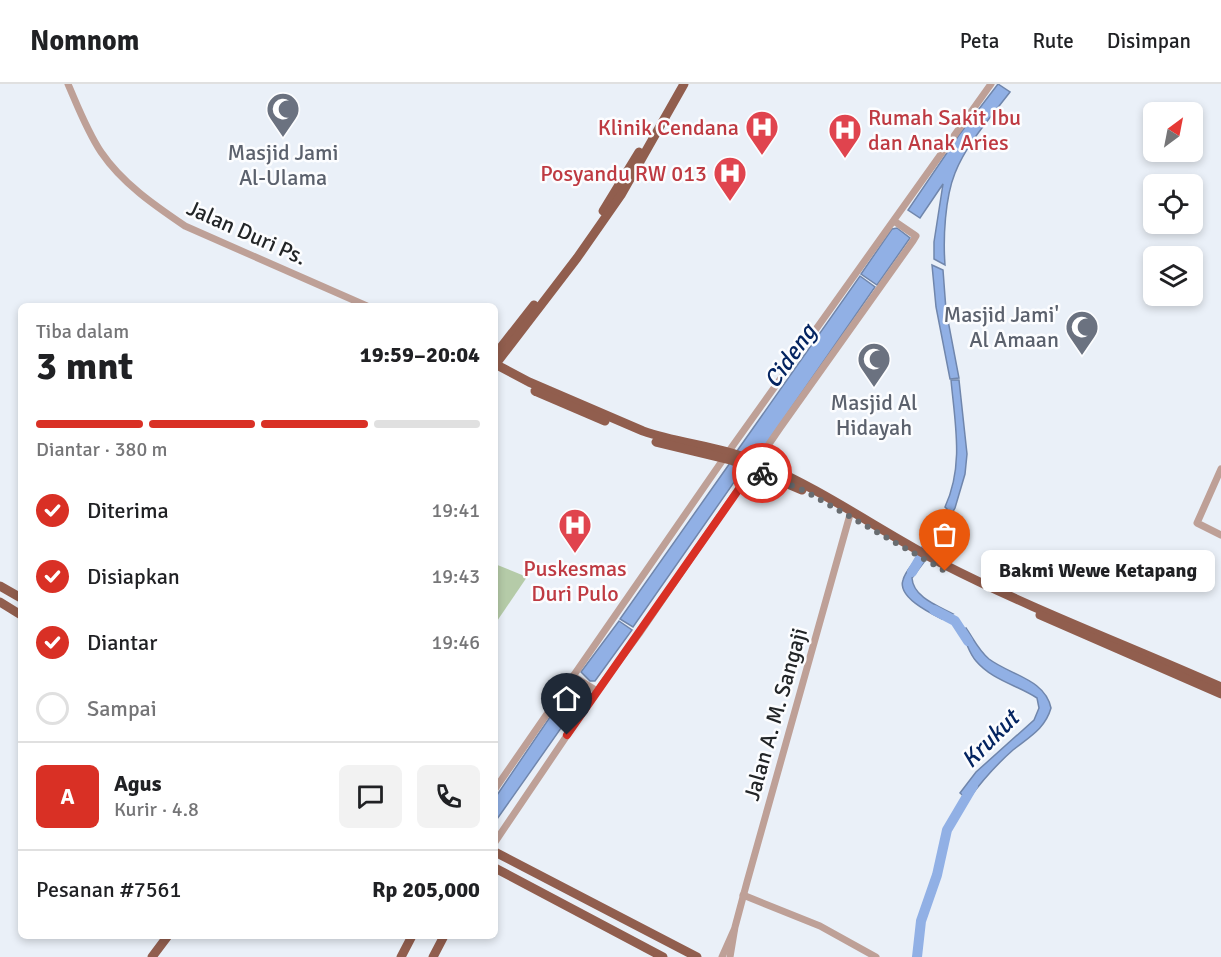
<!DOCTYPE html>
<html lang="id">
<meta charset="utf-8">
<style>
body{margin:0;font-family:Signika,sans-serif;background:#f2f2f2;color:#202124;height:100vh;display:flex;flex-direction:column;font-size:22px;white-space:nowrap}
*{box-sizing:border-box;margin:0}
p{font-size:20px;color:#757577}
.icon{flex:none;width:33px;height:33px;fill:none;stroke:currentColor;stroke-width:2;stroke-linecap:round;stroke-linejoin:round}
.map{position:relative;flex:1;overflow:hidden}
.drawer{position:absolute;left:18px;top:219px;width:480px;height:636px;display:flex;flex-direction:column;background:#fff;border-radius:9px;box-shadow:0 3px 9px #0003}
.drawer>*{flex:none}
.needle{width:39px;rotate:32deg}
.fabs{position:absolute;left:1143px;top:18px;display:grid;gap:12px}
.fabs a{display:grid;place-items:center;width:60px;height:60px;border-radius:9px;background:#fff;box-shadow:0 3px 9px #0003;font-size:30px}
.pin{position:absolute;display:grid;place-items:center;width:51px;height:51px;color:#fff;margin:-62px -26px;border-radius:50% 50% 50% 0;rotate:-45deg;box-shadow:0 0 6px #0007}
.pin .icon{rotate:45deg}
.courier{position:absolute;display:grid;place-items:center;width:60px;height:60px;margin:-30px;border:4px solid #d93025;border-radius:50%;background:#fff;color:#222;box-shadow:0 2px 8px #0007}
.bubble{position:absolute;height:42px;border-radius:9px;background:#fff;box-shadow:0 3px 9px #0003;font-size:20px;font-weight:700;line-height:42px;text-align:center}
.headline em{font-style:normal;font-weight:700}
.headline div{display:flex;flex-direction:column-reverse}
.headline{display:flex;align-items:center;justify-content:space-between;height:102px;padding:0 18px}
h1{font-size:39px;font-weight:700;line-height:45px}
.bar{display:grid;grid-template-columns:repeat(4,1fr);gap:9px 6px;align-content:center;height:72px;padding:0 18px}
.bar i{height:8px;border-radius:4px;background:#e0e0e0}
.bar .current{background:#d93025}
.bar p{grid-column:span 4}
.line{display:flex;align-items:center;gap:15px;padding:0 18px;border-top:2px solid #e0e0e0}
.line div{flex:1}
.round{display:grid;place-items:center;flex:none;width:63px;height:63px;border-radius:9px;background:#f2f2f2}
ol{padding:0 18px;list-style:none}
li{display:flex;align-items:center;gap:18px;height:66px}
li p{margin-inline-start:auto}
li .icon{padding:6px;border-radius:50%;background:#d93025;color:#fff;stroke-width:4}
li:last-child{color:#757577}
li i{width:33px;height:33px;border:3px solid #e0e0e0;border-radius:50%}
header{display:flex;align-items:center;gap:36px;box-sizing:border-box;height:84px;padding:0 30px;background:#fff;border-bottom:2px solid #e0e0e0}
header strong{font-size:28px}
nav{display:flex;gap:33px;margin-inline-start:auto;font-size:21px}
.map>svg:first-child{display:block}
</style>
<header>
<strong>Nomnom</strong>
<nav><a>Peta</a><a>Rute</a><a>Disimpan</a></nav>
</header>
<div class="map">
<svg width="1221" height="873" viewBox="0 0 1221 873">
<rect width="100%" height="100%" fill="#eaf0f8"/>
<polygon fill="#b5cba8" points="495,480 527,493 495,540"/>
<g fill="#91b0e5" stroke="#7086ac" stroke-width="1.5">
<path d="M998,0L1010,8C991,33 967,59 955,89C945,114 943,154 945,181L934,175V158L943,100L920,134L908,126L959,51Z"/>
<polygon points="897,144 910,154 877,201 861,190 892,145"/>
<polygon points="932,181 943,186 946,226 959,294 950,295 936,223"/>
<polygon points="860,192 875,203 756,375 737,367"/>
<path d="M951,296H959L967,370L965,390L955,424L936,457L927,452L942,427L945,429L947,425L945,423C964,382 955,340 951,296Z"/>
<polygon points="730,379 744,384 633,543 620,535"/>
<path d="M916,475L924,478L912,494C913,513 938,522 953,530L942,535C930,529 897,513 903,496C905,488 912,481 916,475Z"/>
<polygon points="619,537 632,546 595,597 590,597 581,588"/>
<path d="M966,544C973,554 979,567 989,575C1010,591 1045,595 1051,624C1045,645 1029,653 1013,666C996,681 981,698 968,716L960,709L976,688L1034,636L1039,624L1037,614C1017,601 992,596 976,577C968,568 967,557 960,548Z"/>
<polygon points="575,601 584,607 585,610 495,738 495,714 571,602"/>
</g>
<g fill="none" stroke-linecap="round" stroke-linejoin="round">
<g stroke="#91b0e5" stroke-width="10">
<polyline points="912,488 929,459"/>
<polyline points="934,526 955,537 968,557"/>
<polyline points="917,873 921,837 937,791 947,746 973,702"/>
</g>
<g stroke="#bea097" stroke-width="7">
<path d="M68,0C78,23 87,47 101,68C122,99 154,121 185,142L367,222"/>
<polyline points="1221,385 1197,439 1221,451"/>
<polyline points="573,592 597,607"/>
<polyline points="495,705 729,367 991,0"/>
<polyline points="495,758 597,607 639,550 780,344 913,157 916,152 894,137"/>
<polyline points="743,811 820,842 876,873"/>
<polyline points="722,873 734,846"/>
<polyline points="730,873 735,843 747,798 851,427"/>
</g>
<g stroke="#915e4e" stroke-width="9">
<polyline points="603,127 639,68"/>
<polyline points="498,267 534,221"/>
<path d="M495,280L529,298L643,347C680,360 720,362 757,378C822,405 880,447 943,480C1033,526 1129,562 1221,603"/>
<polyline points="495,281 577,174 621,111 684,0"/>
<polyline points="535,307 605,337"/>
<polyline points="656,358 731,376 802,406"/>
<polyline points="0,502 21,514"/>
<polyline points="0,518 21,531"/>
<polyline points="1040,531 1221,610"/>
<polyline points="495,768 697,873"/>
<polyline points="495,784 663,873"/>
<polyline points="152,873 167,853"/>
<polyline points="401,873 412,852"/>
<polyline points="433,873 444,852"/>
</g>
</g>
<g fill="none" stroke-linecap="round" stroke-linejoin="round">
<polyline stroke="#686c70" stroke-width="6" stroke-dasharray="0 10.8" points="762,389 805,407 945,487"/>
<polyline stroke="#d93025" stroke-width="8" points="567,651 753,385 762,389"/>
</g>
<defs>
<symbol id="mosque-pin" viewBox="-11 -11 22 30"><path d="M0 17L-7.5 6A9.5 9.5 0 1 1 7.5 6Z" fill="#6b7280" stroke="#fcfdff"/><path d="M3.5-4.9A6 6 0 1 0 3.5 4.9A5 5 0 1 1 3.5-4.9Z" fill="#fff"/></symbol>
<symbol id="hospital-pin" viewBox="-11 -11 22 30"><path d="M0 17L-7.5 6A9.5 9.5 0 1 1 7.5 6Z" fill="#e0444e" stroke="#fcfdff"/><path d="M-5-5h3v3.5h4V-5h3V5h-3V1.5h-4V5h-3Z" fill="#fff"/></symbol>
</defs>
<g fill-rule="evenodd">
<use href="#mosque-pin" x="264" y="6" width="38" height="52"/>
<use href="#hospital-pin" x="743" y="24" width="38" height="52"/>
<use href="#hospital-pin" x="826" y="27" width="38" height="52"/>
<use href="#hospital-pin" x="711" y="70" width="38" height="52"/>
<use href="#mosque-pin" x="1063" y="224" width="38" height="52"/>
<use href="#mosque-pin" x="855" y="256" width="38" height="52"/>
<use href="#hospital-pin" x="556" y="422" width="38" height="52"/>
</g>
<g text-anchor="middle" stroke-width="5" stroke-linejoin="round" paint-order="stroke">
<g font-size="22" fill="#be3a42" stroke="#fcfdff" text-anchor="end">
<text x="868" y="41" text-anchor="start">Rumah Sakit Ibu<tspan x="868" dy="25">dan Anak Aries</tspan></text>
<text x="739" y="51">Klinik Cendana</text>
<text x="707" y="97">Posyandu RW 013</text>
<text x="575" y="492" text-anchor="middle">Puskesmas<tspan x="575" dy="25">Duri Pulo</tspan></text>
</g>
<g font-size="22" fill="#5b616d" stroke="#fcfdff">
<text x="283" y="76">Masjid Jami<tspan x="283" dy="25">Al-Ulama</tspan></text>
<text x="1059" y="238" text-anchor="end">Masjid Jami'<tspan x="1059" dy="25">Al Amaan</tspan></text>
<text x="874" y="326">Masjid Al<tspan x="874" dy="25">Hidayah</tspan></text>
</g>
<g font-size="22" fill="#222527" stroke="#fcfdff">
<text transform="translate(247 148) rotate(24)" y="8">Jalan Duri Ps.</text>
<text transform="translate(775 630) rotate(-74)" y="8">Jalan A. M. Sangaji</text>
</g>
<g font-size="24" font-style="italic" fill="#042461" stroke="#fcfdff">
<text transform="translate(790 272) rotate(-55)" y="8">Cideng</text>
<text transform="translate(990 655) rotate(-45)" y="8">Krukut</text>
</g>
</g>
</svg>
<div class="fabs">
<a><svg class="needle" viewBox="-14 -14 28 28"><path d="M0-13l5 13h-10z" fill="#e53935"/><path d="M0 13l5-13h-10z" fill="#757577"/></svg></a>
<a><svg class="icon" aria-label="locate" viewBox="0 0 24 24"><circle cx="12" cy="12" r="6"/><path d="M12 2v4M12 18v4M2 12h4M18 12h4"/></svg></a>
<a><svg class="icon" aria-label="layers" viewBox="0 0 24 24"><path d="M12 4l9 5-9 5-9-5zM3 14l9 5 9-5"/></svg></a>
</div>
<div class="pin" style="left:945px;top:487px;background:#ea580c"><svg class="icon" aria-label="bag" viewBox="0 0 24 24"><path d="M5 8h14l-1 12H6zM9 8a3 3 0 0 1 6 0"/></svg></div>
<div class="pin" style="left:567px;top:651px;background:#1f2937"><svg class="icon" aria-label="home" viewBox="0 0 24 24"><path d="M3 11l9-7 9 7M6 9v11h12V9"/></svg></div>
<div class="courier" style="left:762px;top:389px"><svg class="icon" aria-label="bike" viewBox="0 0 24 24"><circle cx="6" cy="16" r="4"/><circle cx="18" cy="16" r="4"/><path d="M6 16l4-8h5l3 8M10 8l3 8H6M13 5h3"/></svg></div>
<div class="bubble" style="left:981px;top:466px;width:234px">Bakmi Wewe Ketapang</div>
<section class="drawer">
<div class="headline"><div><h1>3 mnt</h1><p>Tiba dalam</p></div><em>19:59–20:04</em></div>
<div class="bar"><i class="current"></i><i class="current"></i><i class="current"></i><i></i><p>Diantar · 380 m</p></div>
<ol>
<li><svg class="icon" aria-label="check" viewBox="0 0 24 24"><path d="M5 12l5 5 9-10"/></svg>Diterima<p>19:41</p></li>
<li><svg class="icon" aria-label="check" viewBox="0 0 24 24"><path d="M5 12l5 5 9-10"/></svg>Disiapkan<p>19:43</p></li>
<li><svg class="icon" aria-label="check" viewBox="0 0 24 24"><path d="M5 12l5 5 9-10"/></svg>Diantar<p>19:46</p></li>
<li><i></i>Sampai</li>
</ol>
<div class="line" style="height:108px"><b class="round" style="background:#d93025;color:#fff">A</b><div><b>Agus</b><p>Kurir · 4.8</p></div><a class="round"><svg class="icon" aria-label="chat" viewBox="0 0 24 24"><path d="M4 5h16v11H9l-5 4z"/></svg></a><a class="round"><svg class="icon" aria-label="phone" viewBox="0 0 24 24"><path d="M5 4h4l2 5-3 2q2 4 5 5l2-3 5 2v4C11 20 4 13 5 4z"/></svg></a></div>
<div class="line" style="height:78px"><div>Pesanan #7561</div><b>Rp 205,000</b></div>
</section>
</div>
